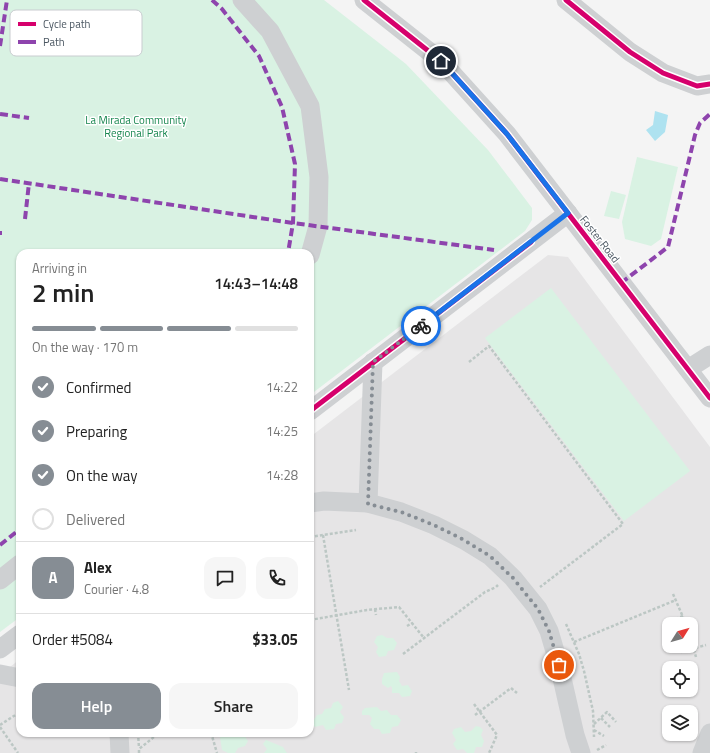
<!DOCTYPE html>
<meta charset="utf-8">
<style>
body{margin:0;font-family:"Titillium Web",sans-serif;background:#f6f6f6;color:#222;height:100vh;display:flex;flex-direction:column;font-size:15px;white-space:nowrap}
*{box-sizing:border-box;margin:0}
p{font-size:13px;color:#767676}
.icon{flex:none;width:22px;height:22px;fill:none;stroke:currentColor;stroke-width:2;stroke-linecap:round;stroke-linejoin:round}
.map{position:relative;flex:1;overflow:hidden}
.drawer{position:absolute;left:16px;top:249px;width:298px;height:488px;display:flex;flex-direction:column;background:#fff;border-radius:12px;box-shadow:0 1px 3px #0004}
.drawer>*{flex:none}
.needle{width:26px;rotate:53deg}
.fabs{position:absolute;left:662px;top:617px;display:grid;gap:8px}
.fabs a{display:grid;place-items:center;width:36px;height:36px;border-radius:8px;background:#fff;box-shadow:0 1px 3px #0004;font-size:20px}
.pin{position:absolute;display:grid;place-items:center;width:34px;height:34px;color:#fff;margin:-17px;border:2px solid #fff;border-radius:50%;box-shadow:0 1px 4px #0007}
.courier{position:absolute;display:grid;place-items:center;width:40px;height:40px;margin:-20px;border:3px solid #1a73e8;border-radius:50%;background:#fff;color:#222;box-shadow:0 1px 5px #0007}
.head em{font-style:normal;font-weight:600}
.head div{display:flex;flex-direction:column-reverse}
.head{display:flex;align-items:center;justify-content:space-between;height:68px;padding:0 16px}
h1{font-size:26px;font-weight:600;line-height:30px}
.bar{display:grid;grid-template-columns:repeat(4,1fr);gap:6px 4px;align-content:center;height:48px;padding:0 16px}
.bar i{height:5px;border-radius:3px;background:#e0e0e0}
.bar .active{background:#868d94}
.bar p{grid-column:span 4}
.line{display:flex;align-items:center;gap:10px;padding:0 16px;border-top:1px solid #e0e0e0}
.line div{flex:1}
.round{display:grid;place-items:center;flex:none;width:42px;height:42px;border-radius:12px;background:#f6f6f6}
ol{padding:0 16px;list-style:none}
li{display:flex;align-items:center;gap:12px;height:44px}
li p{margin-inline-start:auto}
li .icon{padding:4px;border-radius:50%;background:#868d94;color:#fff;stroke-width:4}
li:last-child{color:#767676}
li i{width:22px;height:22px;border:2px solid #e0e0e0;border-radius:50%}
.cta{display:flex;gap:8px;margin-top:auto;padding:8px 16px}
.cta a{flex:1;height:46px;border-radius:12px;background:#868d94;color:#fff;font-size:16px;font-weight:600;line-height:46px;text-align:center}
.cta a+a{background:#f6f6f6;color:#222}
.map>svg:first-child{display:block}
</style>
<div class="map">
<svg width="710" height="753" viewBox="0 0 710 753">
<rect width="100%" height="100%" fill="#f4f4f4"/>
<path fill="#e6e5e6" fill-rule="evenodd" d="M548,255L568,257L710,447V753H0V675L20,659V733H310V437ZM669,624H691V646H669ZM669,668H691V690H669ZM669,712H691V734H669Z"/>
<g fill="#d9f2e3">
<polygon points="0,0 324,0 406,64 488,150 532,208 532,220 525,231 310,395 310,253 20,253 20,617 0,632"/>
<polygon points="637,157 678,167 661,239 651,246 625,239 622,222"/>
<polygon points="611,191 626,195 619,219 604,216"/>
<polygon points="551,288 690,471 624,521 485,338"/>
<polygon points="382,635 387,638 393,638 397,643 394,650 388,651 386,656 379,657 376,652 378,647 374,642 377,636"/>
<polygon points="397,672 400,677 399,681 402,686 408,685 412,691 410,696 402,697 399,693 392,693 392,688 391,686 388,688 382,684 382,679 384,673"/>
<polygon points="338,701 343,707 340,712 344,717 342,723 336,724 334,729 326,730 323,725 315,727 312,723 317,715 322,714 325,709 331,708 333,703"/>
<polygon points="377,707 381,711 387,710 391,715 397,715 401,720 398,726 392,727 390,733 382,734 379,729 374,729 370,724 372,718 369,715 362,715 362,711 365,708"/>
<polygon points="476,726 480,727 483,730 481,735 484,741 482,747 476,747 474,753 467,753 463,749 457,750 453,744 456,740 452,733 454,729 461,727 465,732 471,731"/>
<polygon points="219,733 244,733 244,735 248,741 245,746 238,748 235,753 228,753 222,750 220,737 218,736"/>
<polygon points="266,740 283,747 287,753 264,753 267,749 263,744"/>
</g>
<polygon fill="#aee2f0" points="655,111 668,115 665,132 655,141 646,130 653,125"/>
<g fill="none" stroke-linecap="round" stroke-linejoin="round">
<g stroke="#bcc7c4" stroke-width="2.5" stroke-dasharray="3 2" stroke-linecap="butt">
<polyline points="469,362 489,346 623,524 540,587"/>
<polyline points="323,535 349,690"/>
<polyline points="310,537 356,530"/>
<polyline points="673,594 686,624"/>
<polyline points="375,609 376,615"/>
<polyline points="310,620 367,610 399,607 424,638"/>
<polyline points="671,621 683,616"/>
<polyline points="566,624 579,654 584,671 593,711 594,737"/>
<polyline points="407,626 412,623"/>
<polyline points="691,640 696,657"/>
<polyline points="574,642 676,600"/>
<polyline points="681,652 706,645"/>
<polyline points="403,654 485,592 496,587 498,585"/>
<polyline points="474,704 497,735 489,753"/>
<polyline points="475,715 511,688 517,693"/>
<polyline points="601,718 610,727"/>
<polyline points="594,724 607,712 616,722"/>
<polyline points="0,725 20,712"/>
<polyline points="0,727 18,753"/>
<polyline points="594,730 604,736"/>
<polyline points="138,733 139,748"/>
<polyline points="204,733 212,736 217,753"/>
<polyline points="254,735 254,733"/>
<polyline points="597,750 606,745"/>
<polyline points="139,753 139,749 159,733"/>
<polyline points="416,753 416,752"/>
</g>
<g stroke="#ced0d2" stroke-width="19">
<polyline points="242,0 270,31 310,106 319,177 318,226 310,255"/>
<polyline points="364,0 441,61 507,134 710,398"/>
<polyline points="566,0 630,52 663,73 697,86 710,84"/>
<polyline points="688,369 710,355"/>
<polyline points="310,411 568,213"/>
<polyline points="310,503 324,501 368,503 401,512 434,525 464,540 490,556 513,578 538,609 549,631 559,665 575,735 581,753"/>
<polyline points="368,503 373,362"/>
<polyline points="0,580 20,564"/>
<polyline points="0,649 20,634"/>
<polyline points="0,674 20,678"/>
<polyline points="119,733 120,753"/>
<polyline points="702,753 710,733"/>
</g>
<g stroke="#8e44ad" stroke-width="4" stroke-dasharray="8 4" stroke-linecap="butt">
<polyline points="212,0 222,9 259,56 282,107 295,164 293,223 288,253"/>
<polyline points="0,46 7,0"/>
<polyline points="0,114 29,118"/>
<polyline points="0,179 293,223 494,250"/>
<polyline points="25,219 29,183"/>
<polyline points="0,233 2,233"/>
<polyline points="621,283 668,247 695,135 700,123 710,114"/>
<polyline points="0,545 20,529"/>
</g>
<defs>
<g id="cycleway">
<polyline points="364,0 441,61 507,134 710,398"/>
<polyline points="566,0 630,52 663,73 697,86 710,84"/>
<polyline points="310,411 531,242"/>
</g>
</defs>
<use href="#cycleway" stroke="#fff" stroke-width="8"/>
<use href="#cycleway" stroke="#d6006c" stroke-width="5"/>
</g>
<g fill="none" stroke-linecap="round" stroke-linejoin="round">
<polyline stroke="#868d94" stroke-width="4" stroke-dasharray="0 7.2" points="421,326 373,362 368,504 401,512 434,525 464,540 490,556 513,578 538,609 549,631 559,665"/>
<polyline stroke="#1a73e8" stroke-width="5" points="421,326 568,213 507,134 441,61"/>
</g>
<g text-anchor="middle" stroke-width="3" stroke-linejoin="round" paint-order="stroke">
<g font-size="11" fill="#17864f" stroke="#fff">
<text x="136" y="124">La Mirada Community<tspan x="136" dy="13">Regional Park</tspan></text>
</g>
<g font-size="11" fill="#4a5661" stroke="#fff">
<text transform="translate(600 239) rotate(52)" y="4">Foster Road</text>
</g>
</g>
<rect x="10" y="10" width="132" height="46" rx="6" fill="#fff" stroke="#c9ccd0" stroke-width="1"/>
<rect x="18" y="22" width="18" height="4" fill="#d6006c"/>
<rect x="18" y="40" width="18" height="4" fill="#8e44ad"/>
<g font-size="11" fill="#4a5661">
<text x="43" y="28">Cycle path</text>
<text x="43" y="46">Path</text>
</g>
</svg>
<div class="fabs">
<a><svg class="needle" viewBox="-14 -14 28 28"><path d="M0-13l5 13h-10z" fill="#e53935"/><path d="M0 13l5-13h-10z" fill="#767676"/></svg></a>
<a><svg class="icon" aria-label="locate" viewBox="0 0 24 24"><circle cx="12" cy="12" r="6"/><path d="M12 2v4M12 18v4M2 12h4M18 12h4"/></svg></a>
<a><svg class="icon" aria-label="layers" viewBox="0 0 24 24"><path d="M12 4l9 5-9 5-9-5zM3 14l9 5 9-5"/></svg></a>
</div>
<div class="pin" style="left:559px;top:665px;background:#ea580c"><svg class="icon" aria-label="bag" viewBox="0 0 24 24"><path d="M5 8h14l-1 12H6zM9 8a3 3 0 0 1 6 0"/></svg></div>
<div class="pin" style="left:441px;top:61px;background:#1f2937"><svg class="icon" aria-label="home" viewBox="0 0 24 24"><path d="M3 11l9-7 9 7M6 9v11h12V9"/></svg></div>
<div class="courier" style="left:421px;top:326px"><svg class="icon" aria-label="bike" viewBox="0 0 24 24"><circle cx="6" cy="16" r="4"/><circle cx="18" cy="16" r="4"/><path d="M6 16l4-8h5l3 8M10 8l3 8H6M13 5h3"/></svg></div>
<section class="drawer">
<div class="head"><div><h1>2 min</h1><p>Arriving in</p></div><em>14:43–14:48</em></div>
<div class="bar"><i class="active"></i><i class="active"></i><i class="active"></i><i></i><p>On the way · 170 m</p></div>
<ol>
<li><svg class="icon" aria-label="check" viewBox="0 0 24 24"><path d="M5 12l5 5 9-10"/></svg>Confirmed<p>14:22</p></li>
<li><svg class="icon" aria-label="check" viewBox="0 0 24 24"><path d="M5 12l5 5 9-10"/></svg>Preparing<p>14:25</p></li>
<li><svg class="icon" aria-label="check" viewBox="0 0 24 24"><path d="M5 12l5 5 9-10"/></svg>On the way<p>14:28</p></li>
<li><i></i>Delivered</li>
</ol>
<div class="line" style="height:72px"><b class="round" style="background:#868d94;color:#fff">A</b><div><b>Alex</b><p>Courier · 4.8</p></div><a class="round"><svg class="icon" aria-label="chat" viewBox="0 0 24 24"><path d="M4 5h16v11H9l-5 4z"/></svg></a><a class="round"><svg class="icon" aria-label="phone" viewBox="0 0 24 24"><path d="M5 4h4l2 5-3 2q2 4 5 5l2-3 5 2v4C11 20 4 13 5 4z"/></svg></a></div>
<div class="line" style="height:52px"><div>Order #5084</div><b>$33.05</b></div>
<div class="cta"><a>Help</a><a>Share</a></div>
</section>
</div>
